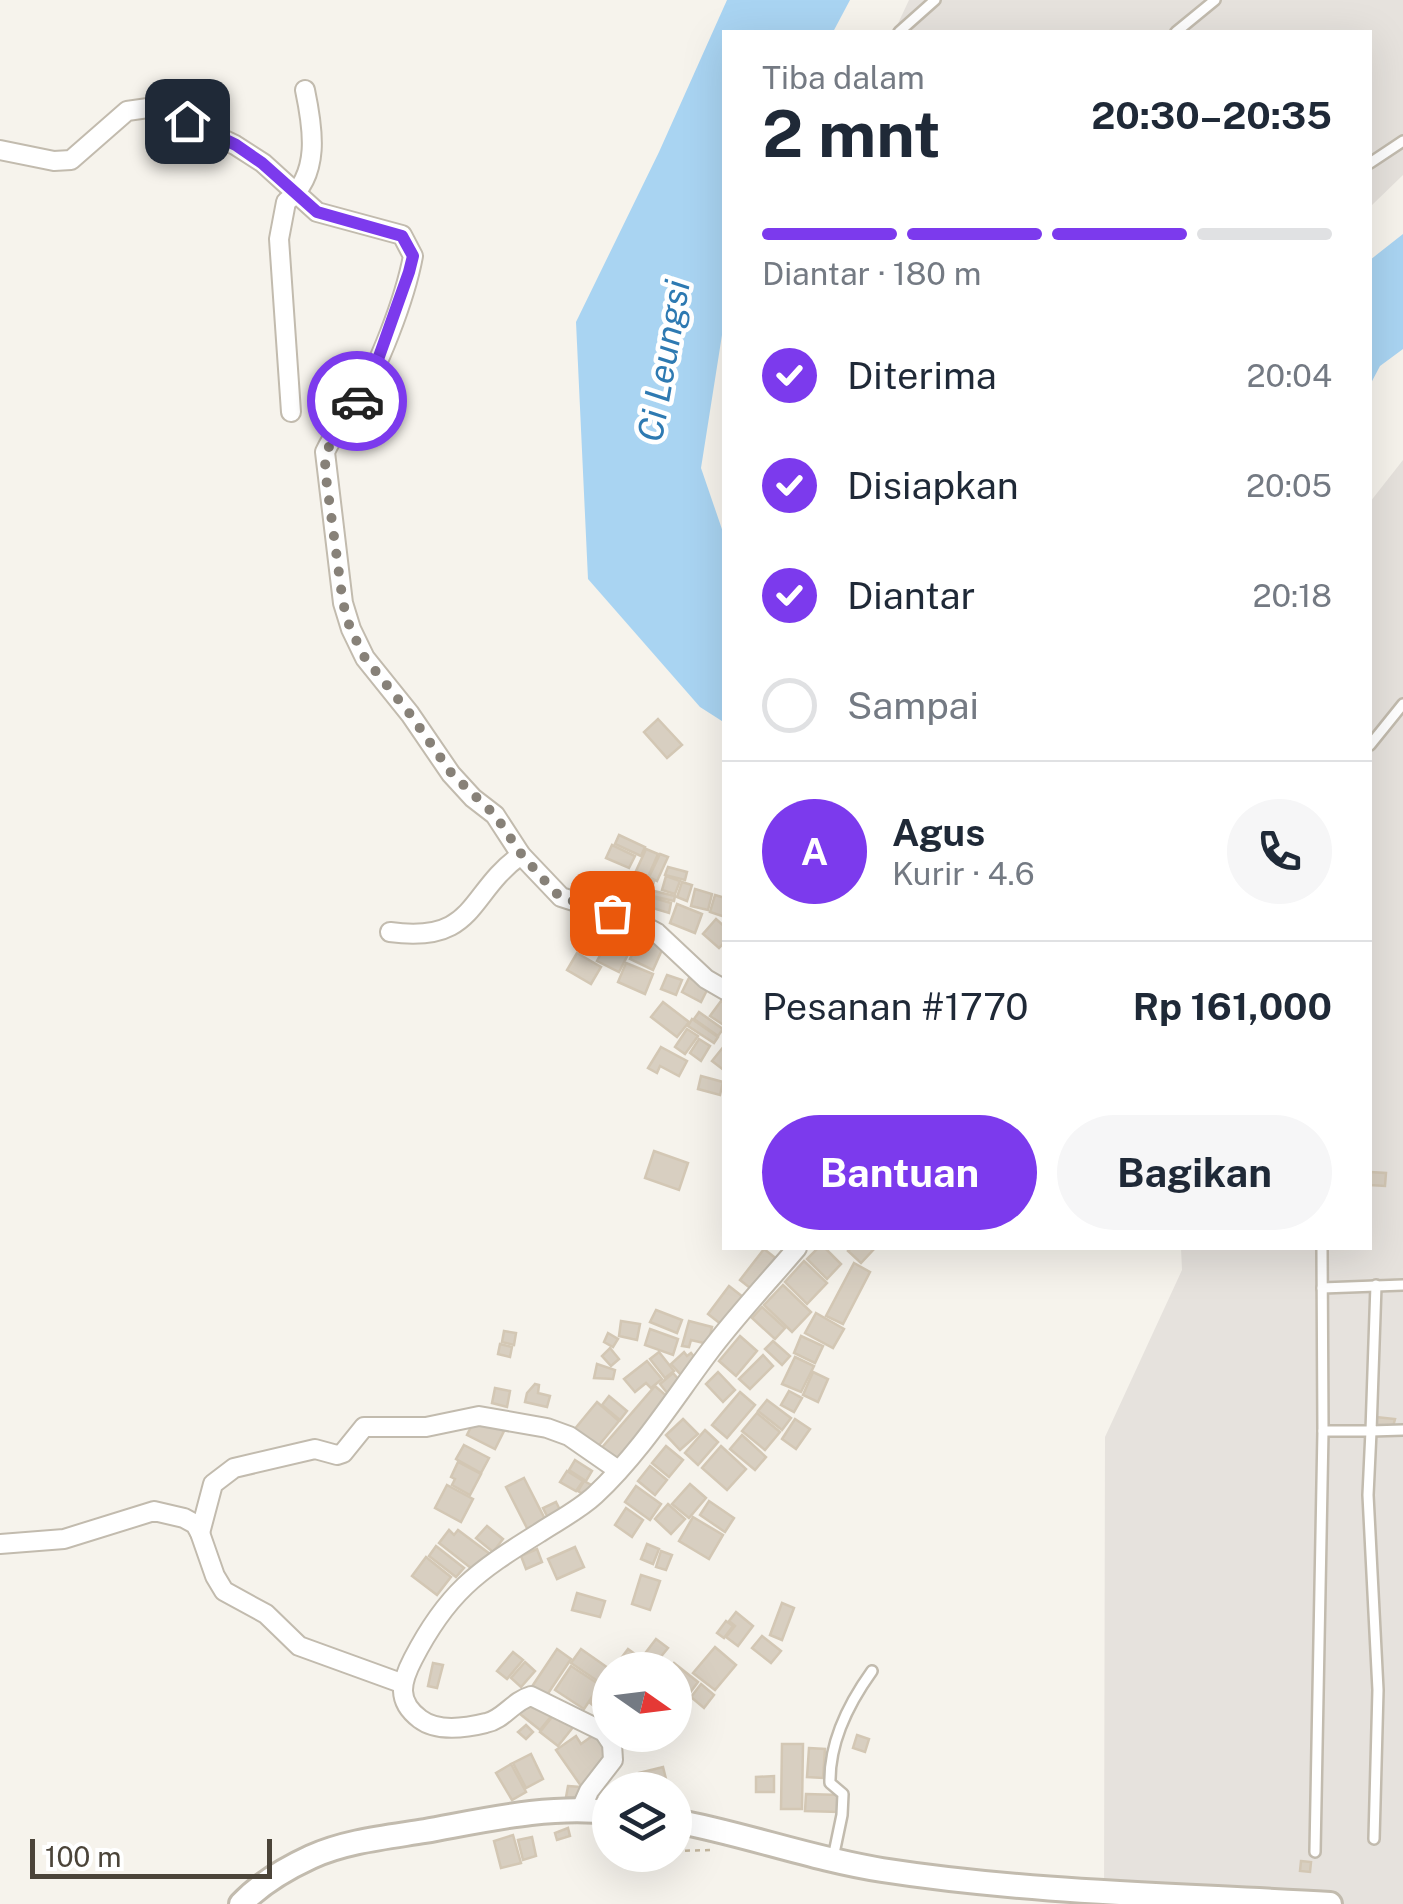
<!DOCTYPE html>
<html lang="id">
<meta charset="utf-8">
<style>
body{margin:0;font-family:"Public Sans",sans-serif;background:#f6f6f7;color:#1f2937;height:100vh;display:flex;flex-direction:column;font-size:38px;white-space:nowrap}
*{box-sizing:border-box;margin:0}
p{font-size:32px;color:#747a83}
.icon{flex:none;width:55px;height:55px;fill:none;stroke:currentColor;stroke-width:2;stroke-linecap:round;stroke-linejoin:round}
.map{position:relative;flex:1;overflow:hidden}
.side{position:absolute;left:722px;top:30px;width:650px;height:1220px;display:flex;flex-direction:column;background:#fff;border-radius:0px;box-shadow:0 10px 40px #0002}
.side>*{flex:none}
.needle{width:65px;rotate:104deg}
.fabs{position:absolute;left:592px;top:1652px;display:grid;gap:20px}
.fabs a{display:grid;place-items:center;width:100px;height:100px;border-radius:50%;background:#fff;box-shadow:0 10px 40px #0002;font-size:50px}
.scale{position:absolute;left:30px;bottom:25px;width:242px;box-sizing:border-box;padding-left:10px;border:5px solid #4b4439;border-top:0;font-size:28px;line-height:35px;white-space:nowrap;color:#4b4439;-webkit-text-stroke:8px #fff;paint-order:stroke}
.pin{position:absolute;display:grid;place-items:center;width:85px;height:85px;color:#fff;margin:-42px;border-radius:20px;box-shadow:0 5px 15px #0006}
.courier{position:absolute;display:grid;place-items:center;width:100px;height:100px;margin:-50px;border:8px solid #7c3aed;border-radius:50%;background:#fff;color:#222;box-shadow:0 2px 12px #0007}
.overview em{font-style:normal;font-weight:700}
.overview div{display:flex;flex-direction:column-reverse}
.overview{display:flex;align-items:center;justify-content:space-between;height:170px;padding:0 40px}
h1{font-size:65px;font-weight:700;line-height:75px}
.bar{display:grid;grid-template-columns:repeat(4,1fr);gap:15px 10px;align-content:center;height:120px;padding:0 40px}
.bar i{height:12px;border-radius:8px;background:#e0e1e3}
.bar .active{background:#7c3aed}
.bar p{grid-column:span 4}
.line{display:flex;align-items:center;gap:25px;padding:0 40px;border-top:2px solid #e0e1e3}
.line div{flex:1}
.round{display:grid;place-items:center;flex:none;width:105px;height:105px;border-radius:52px;background:#f6f6f7}
ol{padding:0 40px;list-style:none}
li{display:flex;align-items:center;gap:30px;height:110px}
li p{margin-inline-start:auto}
li .icon{padding:10px;border-radius:50%;background:#7c3aed;color:#fff;stroke-width:4}
li:last-child{color:#747a83}
li i{width:55px;height:55px;border:5px solid #e0e1e3;border-radius:50%}
.primary-button{display:flex;gap:20px;margin-top:auto;padding:20px 40px}
.primary-button a{flex:1;height:115px;border-radius:60px;background:#7c3aed;color:#fff;font-size:40px;font-weight:700;line-height:115px;text-align:center}
.primary-button a+a{background:#f6f6f7;color:#1f2937}
.map>svg:first-child{display:block}
</style>
<div class="map">
<svg width="1403" height="1904" viewBox="0 0 1403 1904">
<rect width="100%" height="100%" fill="#f6f3ec"/>
<g fill="#e6e2dd">
<polygon points="909,0 1403,0 1403,175 1370,207 1370,32 894,32"/>
<polygon points="1403,460 1403,1904 1168,1904 1104,1900 1105,1437 1182,1270 1181,1248 1370,1248 1370,502"/>
</g>
<g fill="#a9d4f2">
<polygon points="727,0 850,0 833,32 725,32 725,316 701,468 725,538 725,723 700,707 588,579 576,322 659,152"/>
<polygon points="1403,234 1403,349 1380,366 1370,385 1370,260"/>
</g>
<g fill="#d8cfc1" stroke="#d3c7b4" stroke-width="2.5">
<polygon points="658,719 682,745 667,758 644,732"/>
<polygon points="619,835 645,847 641,856 615,844"/>
<polygon points="612,845 635,856 629,868 606,858"/>
<polygon points="646,849 658,854 648,877 636,871"/>
<polygon points="660,854 668,857 657,881 649,877"/>
<polygon points="668,867 687,872 685,880 665,875"/>
<polygon points="607,873 620,877 615,894 602,890"/>
<polygon points="626,873 654,881 650,897 671,903 669,913 619,898"/>
<polygon points="666,876 680,881 675,894 662,890"/>
<polygon points="682,882 692,885 687,901 677,897"/>
<polygon points="695,889 712,894 708,910 691,906"/>
<polygon points="654,891 675,896 674,901 652,896"/>
<polygon points="715,895 725,898 725,917 710,912"/>
<polygon points="677,904 702,914 695,933 670,923"/>
<polygon points="593,913 608,921 597,941 582,932"/>
<polygon points="716,919 725,927 725,942 719,948 703,934"/>
<polygon points="619,920 640,931 619,972 597,961"/>
<polygon points="642,932 665,943 653,970 630,959"/>
<polygon points="582,936 597,945 592,954 576,945"/>
<polygon points="577,953 601,967 591,984 567,970"/>
<polygon points="626,963 653,974 645,994 618,982"/>
<polygon points="667,975 682,980 676,995 661,989"/>
<polygon points="689,978 708,988 701,1002 682,992"/>
<polygon points="721,1001 725,1004 725,1026 710,1016"/>
<polygon points="663,1002 689,1022 677,1037 651,1017"/>
<polygon points="699,1012 723,1029 718,1036 694,1019"/>
<polygon points="692,1019 718,1037 714,1043 688,1026"/>
<polygon points="687,1029 698,1036 685,1054 675,1047"/>
<polygon points="699,1039 710,1046 701,1061 690,1053"/>
<polygon points="724,1046 725,1047 725,1071 712,1061"/>
<polygon points="661,1047 687,1061 679,1076 660,1066 657,1073 648,1068"/>
<polygon points="701,1076 723,1082 720,1095 698,1089"/>
<polygon points="654,1151 688,1163 679,1190 645,1178"/>
<polygon points="1370,1172 1386,1173 1385,1186 1370,1185"/>
<polygon points="818,1248 825,1248 841,1264 827,1279 807,1259"/>
<polygon points="851,1248 875,1248 861,1263 848,1251"/>
<polygon points="764,1249 778,1260 754,1291 740,1280"/>
<polygon points="804,1261 827,1283 807,1304 785,1282"/>
<polygon points="854,1263 870,1272 843,1324 826,1316"/>
<polygon points="783,1285 811,1312 792,1332 764,1305"/>
<polygon points="729,1286 743,1297 722,1325 708,1314"/>
<polygon points="762,1307 785,1328 775,1339 752,1318"/>
<polygon points="656,1310 682,1320 677,1333 650,1322"/>
<polygon points="816,1313 844,1329 833,1348 805,1333"/>
<polygon points="621,1321 640,1324 637,1340 619,1336"/>
<polygon points="689,1321 712,1327 708,1344 691,1340 689,1347 682,1346"/>
<polygon points="650,1329 678,1339 673,1355 645,1345"/>
<polygon points="504,1331 516,1333 514,1345 502,1342"/>
<polygon points="608,1333 618,1339 613,1347 604,1342"/>
<polygon points="740,1336 757,1351 736,1376 719,1361"/>
<polygon points="801,1336 823,1346 815,1363 794,1353"/>
<polygon points="773,1341 790,1356 782,1365 765,1349"/>
<polygon points="500,1344 512,1347 510,1357 498,1354"/>
<polygon points="610,1348 619,1359 611,1366 602,1356"/>
<polygon points="659,1352 674,1371 665,1378 650,1359"/>
<polygon points="684,1352 687,1356 691,1353 696,1359 683,1377 671,1364"/>
<polygon points="763,1355 773,1366 750,1389 739,1379"/>
<polygon points="795,1357 814,1366 801,1392 782,1384"/>
<polygon points="647,1361 662,1379 651,1388 646,1383 635,1392 624,1379"/>
<polygon points="597,1364 615,1370 613,1379 594,1378"/>
<polygon points="718,1372 735,1390 723,1402 706,1384"/>
<polygon points="813,1372 828,1379 818,1402 803,1395"/>
<polygon points="673,1373 685,1387 672,1399 660,1384"/>
<polygon points="535,1384 539,1385 538,1393 550,1396 547,1407 525,1402 527,1393"/>
<polygon points="655,1386 670,1399 613,1464 599,1451"/>
<polygon points="495,1388 510,1391 507,1407 492,1403"/>
<polygon points="789,1391 802,1398 794,1412 781,1405"/>
<polygon points="740,1392 755,1405 727,1438 712,1425"/>
<polygon points="609,1396 627,1411 620,1420 602,1405"/>
<polygon points="767,1400 791,1418 782,1430 758,1411"/>
<polygon points="597,1402 619,1421 595,1450 573,1431"/>
<polygon points="757,1413 780,1432 765,1450 742,1431"/>
<polygon points="476,1417 504,1431 495,1449 467,1435"/>
<polygon points="1376,1417 1395,1419 1393,1427 1375,1425"/>
<polygon points="683,1419 698,1434 680,1450 666,1435"/>
<polygon points="795,1419 810,1429 796,1449 782,1439"/>
<polygon points="705,1430 718,1442 698,1465 685,1453"/>
<polygon points="742,1435 766,1457 755,1470 730,1449"/>
<polygon points="464,1445 489,1458 481,1473 456,1459"/>
<polygon points="666,1446 683,1460 669,1477 652,1463"/>
<polygon points="721,1446 746,1469 727,1490 702,1468"/>
<polygon points="575,1460 592,1471 586,1481 569,1470"/>
<polygon points="458,1462 481,1474 470,1495 452,1485 455,1479 451,1477"/>
<polygon points="650,1466 667,1480 655,1495 638,1481"/>
<polygon points="567,1471 583,1481 576,1491 560,1482"/>
<polygon points="524,1478 548,1525 530,1534 506,1487"/>
<polygon points="584,1481 595,1487 588,1497 578,1491"/>
<polygon points="690,1484 706,1498 689,1518 672,1504"/>
<polygon points="447,1485 473,1499 461,1522 435,1508"/>
<polygon points="636,1486 661,1504 650,1520 625,1502"/>
<polygon points="709,1501 734,1518 725,1532 700,1515"/>
<polygon points="556,1502 563,1516 550,1522 543,1508"/>
<polygon points="668,1504 685,1519 671,1534 655,1519"/>
<polygon points="626,1508 643,1520 632,1537 615,1525"/>
<polygon points="693,1517 723,1535 709,1559 679,1541"/>
<polygon points="487,1526 503,1539 493,1552 476,1538"/>
<polygon points="449,1530 454,1535 458,1530 490,1554 476,1572 439,1543"/>
<polygon points="647,1544 659,1549 653,1564 641,1559"/>
<polygon points="436,1546 464,1568 456,1577 429,1556"/>
<polygon points="575,1547 584,1567 557,1579 548,1559"/>
<polygon points="537,1549 542,1562 526,1569 521,1556"/>
<polygon points="661,1551 672,1555 666,1570 656,1567"/>
<polygon points="426,1557 451,1577 437,1595 412,1576"/>
<polygon points="641,1575 660,1581 650,1610 632,1604"/>
<polygon points="577,1593 605,1601 600,1617 572,1610"/>
<polygon points="782,1603 794,1608 782,1640 770,1635"/>
<polygon points="736,1612 753,1626 738,1646 726,1637 735,1626 729,1621"/>
<polygon points="726,1621 733,1626 724,1638 717,1633"/>
<polygon points="762,1636 781,1651 771,1663 752,1648"/>
<polygon points="656,1639 668,1648 654,1665 643,1656"/>
<polygon points="715,1647 736,1665 715,1690 693,1673"/>
<polygon points="557,1649 571,1659 545,1698 531,1688"/>
<polygon points="581,1649 611,1670 602,1684 571,1663"/>
<polygon points="628,1649 635,1654 626,1666 619,1661"/>
<polygon points="513,1652 523,1660 507,1679 497,1671"/>
<polygon points="637,1656 655,1670 627,1670"/>
<polygon points="525,1662 535,1671 521,1687 511,1678"/>
<polygon points="433,1663 443,1665 437,1688 428,1686"/>
<polygon points="674,1663 698,1682 677,1710 675,1670 669,1670"/>
<polygon points="571,1666 600,1685 584,1709 555,1690"/>
<polygon points="701,1684 714,1695 704,1708 691,1697"/>
<polygon points="604,1688 610,1694 610,1714 607,1717 590,1703"/>
<polygon points="533,1697 553,1714 540,1730 520,1714"/>
<polygon points="556,1712 574,1726 558,1746 540,1732"/>
<polygon points="526,1725 533,1732 526,1739 518,1732"/>
<polygon points="595,1734 612,1757 593,1771 596,1775 581,1786 556,1750 576,1736 581,1744"/>
<polygon points="857,1735 869,1739 865,1752 853,1748"/>
<polygon points="782,1744 803,1744 802,1809 781,1809"/>
<polygon points="809,1748 825,1749 823,1778 807,1777"/>
<polygon points="531,1754 543,1779 526,1788 513,1763"/>
<polygon points="511,1764 526,1792 512,1800 496,1773"/>
<polygon points="663,1767 666,1779 641,1785 639,1773"/>
<polygon points="774,1776 774,1792 756,1792 756,1777"/>
<polygon points="568,1786 580,1787 579,1798 566,1797"/>
<polygon points="806,1794 840,1795 839,1812 805,1811"/>
<polygon points="568,1828 570,1836 557,1840 555,1833"/>
<polygon points="513,1835 521,1863 501,1868 494,1841"/>
<polygon points="532,1837 536,1856 523,1860 518,1840"/>
<polygon points="1301,1861 1311,1862 1310,1872 1300,1871"/>
</g>
<g fill="none" stroke-linecap="round" stroke-linejoin="round">
<defs>
<g id="service">
<polyline points="899,32 935,0"/>
<polyline points="1176,32 1215,0"/>
<polyline points="1370,163 1403,141"/>
<polyline points="1370,745 1403,704"/>
<polyline points="1376,1285 1371,1431 1403,1430"/>
<polyline points="1322,1288 1403,1285"/>
<polyline points="1323,1431 1371,1431 1368,1495 1378,1690 1374,1839"/>
<polyline points="1315,1852 1323,1431 1322,1248"/>
<path d="M833,1858L842,1815L843,1794L830,1783C829,1742 849,1703 872,1671"/>
</g>
<g id="minor">
<path d="M0,150L54,161L71,160L127,111L155,107L235,145L263,163L317,212L402,235L413,256C405,299 378,369 355,405C345,421 333,434 325,452L343,603L351,629L365,658L410,714L451,774L473,798L495,815L521,855L561,897L633,920L657,933L706,979L725,990"/>
<path d="M291,412L279,239L286,202C321,175 313,128 305,90"/>
<path d="M390,932C477,944 467,893 521,855"/>
<polyline points="200,1533 213,1484 234,1468 315,1449 337,1455 343,1453 364,1427 426,1427 479,1416 547,1428 569,1436 618,1470"/>
<polyline points="0,1544 64,1539 154,1511 184,1518 195,1524 200,1533 215,1576 224,1591 266,1614 299,1646 401,1683"/>
<path d="M581,1809L589,1791L613,1760L612,1744L604,1732L531,1696C513,1701 503,1720 486,1723C466,1728 437,1732 420,1719C396,1701 401,1682 413,1659C447,1593 476,1572 539,1533C557,1521 579,1510 595,1495C640,1453 673,1400 709,1352C736,1316 768,1282 797,1248"/>
</g>
<g id="tertiary">
<path d="M675,1821C745,1834 812,1859 882,1870C1030,1893 1181,1895 1330,1904"/>
<path d="M241,1904C261,1883 285,1869 311,1857C346,1841 388,1837 425,1831C486,1820 548,1805 610,1812"/>
</g>
</defs>
<use href="#service" stroke="#c2bbae" stroke-width="14"/>
<use href="#minor" stroke="#c2bbae" stroke-width="22"/>
<use href="#tertiary" stroke="#c2bbae" stroke-width="28"/>
<polyline stroke="#c4b79f" stroke-width="2.5" stroke-dasharray="5 5" stroke-linecap="butt" points="675,1851 712,1850"/>
<use href="#service" stroke="#fff" stroke-width="9"/>
<use href="#minor" stroke="#fff" stroke-width="18"/>
<use href="#tertiary" stroke="#fff" stroke-width="22"/>
</g>
<g fill="none" stroke-linecap="round" stroke-linejoin="round">
<path stroke="#878178" stroke-width="10" stroke-dasharray="0 18" d="M357,401C342,425 325,440 325,470L343,603L350,628L365,658L410,714L452,774L495,815L522,855L544,880L560,897L612,913"/>
<polyline stroke="#7c3aed" stroke-width="12" points="187,121 236,145 262,163 317,212 402,236 413,256 409,272 376,365 357,401"/>
</g>
<g text-anchor="middle" stroke-width="9" stroke-linejoin="round" paint-order="stroke">
<g font-size="35" font-style="italic" fill="#2e7ab2" stroke="#fff">
<text transform="translate(664 361) rotate(-80)" y="12">Ci Leungsi</text>
</g>
</g>
</svg>
<div class="fabs">
<a><svg class="needle" viewBox="-14 -14 28 28"><path d="M0-13l5 13h-10z" fill="#e53935"/><path d="M0 13l5-13h-10z" fill="#747a83"/></svg></a>
<a><svg class="icon" aria-label="layers" viewBox="0 0 24 24"><path d="M12 4l9 5-9 5-9-5zM3 14l9 5 9-5"/></svg></a>
</div>
<div class="scale">100 m</div>
<div class="pin" style="left:612px;top:913px;background:#ea580c"><svg class="icon" aria-label="bag" viewBox="0 0 24 24"><path d="M5 8h14l-1 12H6zM9 8a3 3 0 0 1 6 0"/></svg></div>
<div class="pin" style="left:187px;top:121px;background:#1f2937"><svg class="icon" aria-label="home" viewBox="0 0 24 24"><path d="M3 11l9-7 9 7M6 9v11h12V9"/></svg></div>
<div class="courier" style="left:357px;top:401px"><svg class="icon" aria-label="car" viewBox="0 0 24 24"><path d="M5 17H2v-5l4-1 3-4h7l3 4 3 1v5h-3M9 17h6M6 11h13"/><circle cx="7" cy="17" r="2"/><circle cx="17" cy="17" r="2"/></svg></div>
<section class="side">
<div class="overview"><div><h1>2 mnt</h1><p>Tiba dalam</p></div><em>20:30–20:35</em></div>
<div class="bar"><i class="active"></i><i class="active"></i><i class="active"></i><i></i><p>Diantar · 180 m</p></div>
<ol>
<li><svg class="icon" aria-label="check" viewBox="0 0 24 24"><path d="M5 12l5 5 9-10"/></svg>Diterima<p>20:04</p></li>
<li><svg class="icon" aria-label="check" viewBox="0 0 24 24"><path d="M5 12l5 5 9-10"/></svg>Disiapkan<p>20:05</p></li>
<li><svg class="icon" aria-label="check" viewBox="0 0 24 24"><path d="M5 12l5 5 9-10"/></svg>Diantar<p>20:18</p></li>
<li><i></i>Sampai</li>
</ol>
<div class="line" style="height:180px"><b class="round" style="background:#7c3aed;color:#fff">A</b><div><b>Agus</b><p>Kurir · 4.6</p></div><a class="round"><svg class="icon" aria-label="phone" viewBox="0 0 24 24"><path d="M5 4h4l2 5-3 2q2 4 5 5l2-3 5 2v4C11 20 4 13 5 4z"/></svg></a></div>
<div class="line" style="height:130px"><div>Pesanan #1770</div><b>Rp 161,000</b></div>
<div class="primary-button"><a>Bantuan</a><a>Bagikan</a></div>
</section>
</div>
